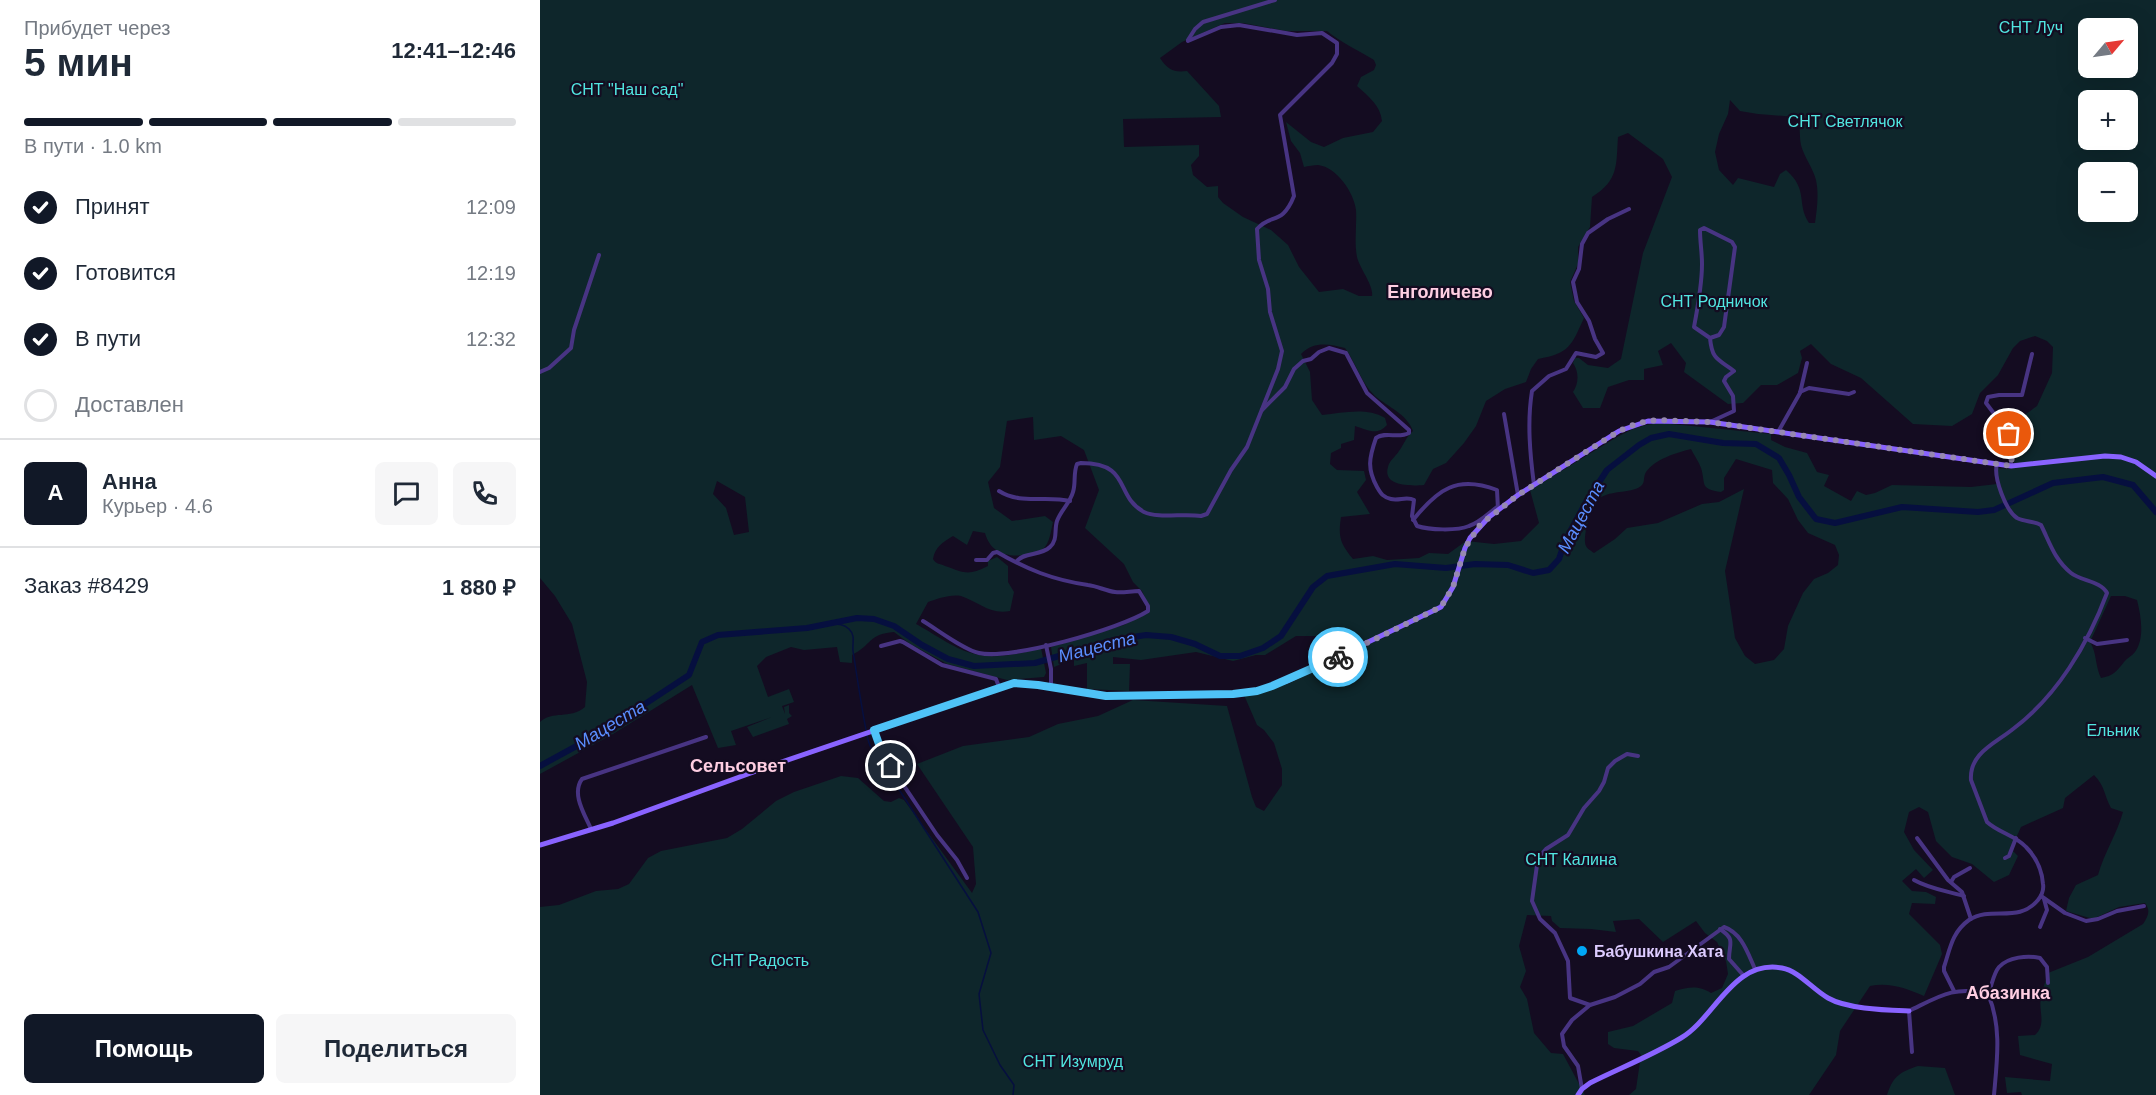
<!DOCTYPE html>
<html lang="ru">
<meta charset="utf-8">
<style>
body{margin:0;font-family:Arial,sans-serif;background:#f6f6f7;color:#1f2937;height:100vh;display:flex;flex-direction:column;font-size:22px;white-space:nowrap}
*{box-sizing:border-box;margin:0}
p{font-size:20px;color:#747a83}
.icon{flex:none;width:33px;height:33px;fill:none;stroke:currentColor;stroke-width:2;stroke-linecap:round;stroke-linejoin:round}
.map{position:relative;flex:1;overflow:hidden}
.details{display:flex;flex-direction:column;background:#fff;width:540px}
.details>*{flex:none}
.needle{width:39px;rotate:61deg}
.fabs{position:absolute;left:1538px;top:18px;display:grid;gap:12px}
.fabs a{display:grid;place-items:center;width:60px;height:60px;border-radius:9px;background:#fff;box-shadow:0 6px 24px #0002;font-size:30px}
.pin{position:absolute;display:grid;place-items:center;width:51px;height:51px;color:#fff;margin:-26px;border:3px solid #fff;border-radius:50%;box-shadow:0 2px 6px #0007}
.courier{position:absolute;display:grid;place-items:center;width:60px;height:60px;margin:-30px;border:4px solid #4fc3f7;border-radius:50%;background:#fff;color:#222;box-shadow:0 2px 8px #0007}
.summary em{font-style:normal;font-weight:700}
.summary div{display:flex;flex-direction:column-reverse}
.summary{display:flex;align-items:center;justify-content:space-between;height:102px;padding:0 24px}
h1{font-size:39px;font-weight:700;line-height:45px}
.bar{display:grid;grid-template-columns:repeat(4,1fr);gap:9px 6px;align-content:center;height:72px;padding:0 24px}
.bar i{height:8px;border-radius:4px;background:#e0e1e3}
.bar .selected{background:#111827}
.bar p{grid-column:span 4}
.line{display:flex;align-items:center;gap:15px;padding:0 24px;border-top:2px solid #e0e1e3}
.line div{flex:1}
.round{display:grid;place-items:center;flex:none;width:63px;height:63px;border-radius:9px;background:#f6f6f7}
ol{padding:0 24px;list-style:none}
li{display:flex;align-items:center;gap:18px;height:66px}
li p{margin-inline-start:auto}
li .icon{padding:6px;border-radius:50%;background:#111827;color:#fff;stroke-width:4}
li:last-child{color:#747a83}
li i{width:33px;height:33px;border:3px solid #e0e1e3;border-radius:50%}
.primary-button{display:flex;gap:12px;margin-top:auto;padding:12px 24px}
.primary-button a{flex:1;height:69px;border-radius:9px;background:#111827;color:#fff;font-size:24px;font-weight:700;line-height:69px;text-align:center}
.primary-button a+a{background:#f6f6f7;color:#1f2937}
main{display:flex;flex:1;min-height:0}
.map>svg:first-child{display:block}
</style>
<main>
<section class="details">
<div class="summary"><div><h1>5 мин</h1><p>Прибудет через</p></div><em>12:41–12:46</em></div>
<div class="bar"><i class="selected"></i><i class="selected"></i><i class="selected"></i><i></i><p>В пути · 1.0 km</p></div>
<ol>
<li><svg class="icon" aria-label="check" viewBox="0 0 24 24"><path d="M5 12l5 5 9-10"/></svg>Принят<p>12:09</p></li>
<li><svg class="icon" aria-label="check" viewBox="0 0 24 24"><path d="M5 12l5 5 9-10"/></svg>Готовится<p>12:19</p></li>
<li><svg class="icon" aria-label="check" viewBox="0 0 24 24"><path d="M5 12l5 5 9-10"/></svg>В пути<p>12:32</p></li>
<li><i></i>Доставлен</li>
</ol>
<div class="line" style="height:108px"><b class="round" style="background:#111827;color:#fff">А</b><div><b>Анна</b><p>Курьер · 4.6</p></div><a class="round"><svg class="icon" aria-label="chat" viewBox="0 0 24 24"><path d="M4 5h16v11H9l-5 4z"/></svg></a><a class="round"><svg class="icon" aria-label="phone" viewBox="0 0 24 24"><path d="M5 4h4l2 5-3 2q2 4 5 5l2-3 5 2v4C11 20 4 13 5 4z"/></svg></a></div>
<div class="line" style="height:78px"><div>Заказ #8429</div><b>1 880 ₽</b></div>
<div class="primary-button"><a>Помощь</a><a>Поделиться</a></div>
</section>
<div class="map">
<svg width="1616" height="1095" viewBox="0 0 1616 1095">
<rect width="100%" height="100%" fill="#140c21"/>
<g fill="#0e262b" fill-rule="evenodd">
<path d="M0,0H1616V1095H1482L1481,1092L1467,1093L1465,1077L1510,1081L1512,1064L1480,1055L1478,1036L1495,1035C1507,1024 1498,1011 1501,997C1502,989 1506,981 1508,973L1548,957L1603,924C1608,916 1611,911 1605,903L1579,907L1553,919L1526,911L1529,898L1536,885L1558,875C1564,853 1577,834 1583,812L1571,808C1564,795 1565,786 1554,775L1525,798L1523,808L1481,827L1471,849L1478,856L1469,875L1454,882L1432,864L1412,857L1396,841L1388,812L1379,807L1369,812L1364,832L1374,850L1393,870L1384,878L1376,869L1362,881L1372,891L1386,892L1396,897L1395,904L1372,903L1369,914L1400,945L1402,954L1384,996C1366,988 1349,982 1330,986L1300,1031L1296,1055L1269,1095H1089L1096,1089L1101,1055L1098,1051L1074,1048L1068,1044V1032L1093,1026L1132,1003L1135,991C1149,987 1158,985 1171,993L1182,988L1188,974L1186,961L1177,942L1165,933L1156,921L1123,942L1099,919L1073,921L1076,932L1051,929L1020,928L1012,921L1011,916L987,915L979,946L986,971L980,987L987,999L994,1033L1011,1053L1023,1054L1045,1095H0V907L19,905L56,891L78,889L89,884L108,858L121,851L187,838L202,829L236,801L254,792L301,776L318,778L344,801L351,802L359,798L364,800L432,893L436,884L433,847L377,764L423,746L489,737L518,724L558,716L593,700L687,706L712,797L716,807L724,811L742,785V769L734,743L724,730L717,725L704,695L731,688L804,654L793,634L777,636H756L725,655H716L693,661L656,652L601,660L573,657V664H590L589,691L547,689V663L534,666V659L514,667L511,647L584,625L607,612L608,605L602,591L593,582L584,564L545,528L559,490L544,450L521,436L494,440L493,417L467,421L460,467L448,482L454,508L472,521L505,516L513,522C511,530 510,543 503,549C500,551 494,553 490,554C470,558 451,555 445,533L433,531L427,545L413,536C403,542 395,547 393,559C397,565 399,563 405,566C425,573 428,576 448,566V561L457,557L468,566V582L474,592L470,611C450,615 439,602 421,596C410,594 397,599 388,602L376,624C391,632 415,649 431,653C454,660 479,654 501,648L506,673L504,677L467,680L407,664L370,644L354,632C328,634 332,645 312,655V663L300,662L297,647L264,650L251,647L226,657L217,666L228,697L249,689L254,702L242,706L245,714L244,707L249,705V713L252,716L247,719L249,724L213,737L207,727L232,717L191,731L196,745L178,748L152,685L73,734L0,774V722C13,710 29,720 45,707L47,682L32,624L15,596L0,578ZM685,23H703L746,31H787C799,41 819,51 834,60L836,65L834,70L821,77L817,86C829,97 840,105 842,121L833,132L803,138L784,147L771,142L746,122L751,141L760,153L764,167C768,166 774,165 778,165C797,167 814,193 816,210C817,225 814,241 817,257C820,269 834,286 832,296H819L803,289L779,292L759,267L748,245L731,230L703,217L683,203L678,197V186L667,187L653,175L651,165L659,156V145L584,147L583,119L681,117L679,106L647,71C634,73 627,69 620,58L642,42ZM1548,28H1587V68H1548ZM1190,100L1200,111L1218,114L1257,117C1261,126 1259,135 1261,145C1264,157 1273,168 1276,180C1279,194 1277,209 1275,223H1269C1256,203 1269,190 1246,170L1240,174L1234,187L1198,178L1193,185L1179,170L1175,152L1179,134L1188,114ZM1548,100H1587V140H1548ZM1088,133L1123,159L1132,177L1103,253L1081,359L1068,368L1048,365L1039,358H1035L1033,363C1039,372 1039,383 1033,392L1043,408H1060L1068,387L1089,380H1104V369L1123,365L1118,351L1131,343L1146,363L1144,372L1188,404L1203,403L1221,385H1237L1258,373L1262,358L1260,351L1271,344L1291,364L1321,378L1373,424L1412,426L1432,414L1440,393L1458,375L1473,348L1480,341L1495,336L1507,341L1513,347L1512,373L1497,406L1476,421L1480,448L1471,469L1456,468L1457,484L1431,487L1352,485L1335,493L1326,495L1317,491L1311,501L1284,486L1289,475L1277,472L1267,453L1245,447L1231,440V434L1142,425L1120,423L1106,425L1093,429L1077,437L990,490L999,523L981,541L954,544L926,541L908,554L889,553L879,558L847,560L833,556L813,559C800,543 798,537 801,517L830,514L817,492L826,480L824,471L797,470L790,464L791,453L801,448V444L814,440L815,426C828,430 837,436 847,425L845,418C826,407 803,413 782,415L772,400L770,372L761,354C774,341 789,344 805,348C816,363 821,383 835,396C848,407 867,414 873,431C866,437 864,444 859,451C856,456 849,461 848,467C842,487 872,486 884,485L893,469L906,463L924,443L936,426L946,401L965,389L986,382L991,369L998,359C1030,353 1031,346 1044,318L1034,301L1030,282L1038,264V247L1050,227L1052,197C1079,180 1076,165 1078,137ZM1548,172H1587V212H1548ZM1151,449C1154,455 1159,462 1161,468C1166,484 1159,489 1181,492L1184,490V478L1196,459L1232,470L1233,483L1248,499L1258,520L1268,533L1295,545L1299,555L1298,565L1288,573L1274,579L1263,593L1248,626L1244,649L1234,660L1215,664L1205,656L1195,638L1185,571L1204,489L1179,502L1162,504L1118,523L1087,528L1075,539L1054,553C1050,550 1045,548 1045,542C1044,533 1051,504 1058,499C1072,489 1094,494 1102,485C1105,482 1103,477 1106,472C1115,459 1136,453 1151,449ZM177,481L205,497L209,532L194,535L186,508L173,494ZM1571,596H1585L1597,600C1601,616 1605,638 1595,652C1592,656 1587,658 1584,662C1577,671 1573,676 1561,678C1555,666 1557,653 1550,642Z"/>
<path d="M1378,1066L1405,1068L1415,1095H1347C1353,1076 1360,1072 1378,1066Z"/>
</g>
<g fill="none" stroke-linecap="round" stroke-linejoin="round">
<g stroke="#060f3f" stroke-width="1.5">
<path d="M287,624C295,624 303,623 309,629C316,636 312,643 313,651C317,677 321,704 326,730"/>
<path d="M327,735C331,756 338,752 346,767C351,777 352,784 360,791L438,912L451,953L439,994L443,1030L460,1065L474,1085L473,1095"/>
</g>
<polyline stroke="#060f3f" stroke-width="6" points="0,766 64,731 149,675 162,642 178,635 267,628 317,618 334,619 354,626 382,645 408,659 434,666 495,663 574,640 606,635 631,637 655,644 680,656 700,656 723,648 741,636 773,587 787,576 855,564 906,568 935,564 968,565 993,573 1009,570 1019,559 1025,541 1045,504 1067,470 1099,445 1111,438 1129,434 1183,443 1216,444 1239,458 1249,475 1259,497 1276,519 1295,523 1362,507 1438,512 1454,510 1513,483 1563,477 1593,485 1616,512"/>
<g stroke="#483483" stroke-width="4">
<polyline points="648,40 655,29 663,22 735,0"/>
<path d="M1170,338L1179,335L1184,327L1195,247L1192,242L1164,228L1160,230C1160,242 1162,252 1162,264C1162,285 1158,306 1154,327L1170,338C1172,360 1178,359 1194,371L1186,377L1184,381L1193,396L1194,411L1170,422"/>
<polyline points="0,372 9,368 31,348 34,330 59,255"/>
<polyline points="1260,392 1269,388 1309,394 1314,392"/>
<path d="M722,410L745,387L754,369L763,361L771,359L779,352L789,348L806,353L827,393L869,430V433C858,439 846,431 836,438C829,458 827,469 837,487C841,494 843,497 851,499C859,501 867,496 874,500L872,516L877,526C889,530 917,531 929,526C939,523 949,513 957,507"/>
<polyline points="964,414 978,495"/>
<polyline points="1238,432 1260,393 1267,363"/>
<polyline points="1471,466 1471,457 1477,444 1446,403 1448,397 1459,395 1482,395 1492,354"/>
<path d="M994,485C990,454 987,422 992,391L1009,376L1026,369L1036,353L1056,357L1063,353L1055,339L1049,321L1037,302L1033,282L1039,269L1042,244L1048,233L1068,219L1089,209"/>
<path d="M459,491C481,505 506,495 530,501"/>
<path d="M873,520C898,489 917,475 957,490L958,509"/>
<path d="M477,561C484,552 501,556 510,547C518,540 514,530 517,521C521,510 530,503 533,492C536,483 533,474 537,464L541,463C592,463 574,496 604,512C618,519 644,513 661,516L667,514L691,470L707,447L738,369L742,351L730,312L728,289L719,260L717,229C731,213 742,226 754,196L740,115L792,63L797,54V43L782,33L757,35L699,25L681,27L648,41"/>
<path d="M383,621C398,630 424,650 439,653C471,660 580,629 608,611V606L599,591C591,591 583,593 575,592C566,591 557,586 548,585C513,580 486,569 457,552L453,553L447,560H436"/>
<polyline points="1545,638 1557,644 1587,640"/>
<polyline points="506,645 511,669 511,687"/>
<polyline points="341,646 360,641 363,642 402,665 456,679 459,687"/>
<polyline points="334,731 344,756 397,835 417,860 427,878"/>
<path d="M1098,756L1087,754L1075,761L1068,768L1064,782L1059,791L1044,808L1028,835L1006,849L998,858L992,901L1000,919L1015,933L1028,961L1030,998L1050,1005L1075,997L1100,984L1114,972L1129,967L1184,927C1202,933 1208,954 1215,969"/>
<path d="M51,829C45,815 31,794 42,779L166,737"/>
<polyline points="1377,838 1408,880 1422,892 1431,919"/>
<polyline points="1465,858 1469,856 1476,838"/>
<path d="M1374,880C1390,889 1407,891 1424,896"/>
<polyline points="1411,882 1414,877 1430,868"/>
<polyline points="1501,896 1525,913 1546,921 1558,919 1577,911 1604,906"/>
<polyline points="1500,927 1507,910 1504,899"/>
<path d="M1180,929C1196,940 1189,943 1189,959L1204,976"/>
<path d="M1414,991L1404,971V967C1410,949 1412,932 1429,920C1452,905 1478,924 1498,900C1502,895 1504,890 1503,884C1502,870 1496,857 1486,847C1475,835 1459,833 1447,822L1431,780C1429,753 1456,743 1473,729C1517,696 1548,644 1567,593C1561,581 1541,581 1531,573C1514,559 1510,543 1501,525C1494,521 1485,522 1477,518C1466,511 1453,477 1457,464"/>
<path d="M1372,1052L1369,1011C1398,997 1414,985 1448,994"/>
<polyline points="1042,1089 1038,1066 1024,1046 1022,1034 1032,1020 1050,1005"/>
<path d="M1454,1095C1457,1061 1462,1026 1448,994C1452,986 1453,974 1459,967C1468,957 1488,955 1500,958L1507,967L1508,983"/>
</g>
<g stroke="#8963ff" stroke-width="5">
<polyline points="0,845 73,823 227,767 474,683 499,685 566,696 693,694 717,691 747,681 901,607 913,587 925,548 930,538 949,517 978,495 1079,431 1108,421 1170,422 1471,466 1565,456 1581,457 1596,462 1616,476"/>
<path d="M1038,1095L1042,1089L1050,1083C1080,1068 1111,1056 1141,1038C1175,1018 1193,959 1242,968C1259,971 1272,989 1288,998C1307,1009 1346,1010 1369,1011"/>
</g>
</g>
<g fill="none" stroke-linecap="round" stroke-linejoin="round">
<polyline stroke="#9789b1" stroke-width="6" stroke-dasharray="0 10.8" points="798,657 901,607 913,587 925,548 940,525 978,495 1079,431 1098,423 1116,420 1170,422 1471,466 1472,455 1477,444 1469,434"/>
<polyline stroke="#4fc3f7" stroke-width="8" points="351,766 340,747 334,730 474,683 498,685 566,696 693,694 717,691 732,686 798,657"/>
</g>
<circle fill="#00a8f7" stroke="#140c21" stroke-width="2" cx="1042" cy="951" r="6"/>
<g text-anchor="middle" stroke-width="4.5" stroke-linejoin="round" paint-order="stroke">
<g font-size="16" fill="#51e6e1" stroke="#140c21">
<text x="1491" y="33">СНТ Луч</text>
<text x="87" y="95">СНТ "Наш сад"</text>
<text x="1305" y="127">СНТ Светлячок</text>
<text x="1174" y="307">СНТ Родничок</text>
<text x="1573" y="736">Ельник</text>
<text x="1031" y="865">СНТ Калина</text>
<text x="220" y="966">СНТ Радость</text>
<text x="533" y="1067">СНТ Изумруд</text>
</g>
<g font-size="16" font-weight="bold" fill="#dcf" stroke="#140c21" text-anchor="start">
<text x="1054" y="957">Бабушкина Хата</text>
</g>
<g font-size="18" font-weight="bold" fill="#ffcee2" stroke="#140c21">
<text x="900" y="298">Енголичево</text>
<text x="198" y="772">Сельсовет</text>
<text x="1468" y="999">Абазинка</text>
</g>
<g font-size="18" font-style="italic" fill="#5a8eff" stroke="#140c21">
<text transform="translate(1041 517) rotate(-62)" y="6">Мацеста</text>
<text transform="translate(557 647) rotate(-14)" y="6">Мацеста</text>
<text transform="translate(70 725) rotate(-31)" y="6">Мацеста</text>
</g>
</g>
</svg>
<div class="fabs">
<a><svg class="needle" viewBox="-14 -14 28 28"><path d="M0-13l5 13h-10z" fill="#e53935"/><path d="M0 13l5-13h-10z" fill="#747a83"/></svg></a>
<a>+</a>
<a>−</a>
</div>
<div class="pin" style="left:1469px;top:434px;background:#ea580c"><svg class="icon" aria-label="bag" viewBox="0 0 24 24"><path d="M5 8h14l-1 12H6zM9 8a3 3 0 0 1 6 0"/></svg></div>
<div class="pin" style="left:351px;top:766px;background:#1f2937"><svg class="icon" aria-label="home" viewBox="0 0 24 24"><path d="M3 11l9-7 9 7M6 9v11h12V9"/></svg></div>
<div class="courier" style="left:798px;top:657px"><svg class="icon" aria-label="bike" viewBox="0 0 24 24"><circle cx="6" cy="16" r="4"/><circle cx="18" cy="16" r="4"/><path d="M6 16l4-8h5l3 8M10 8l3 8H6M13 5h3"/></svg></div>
</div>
</main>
